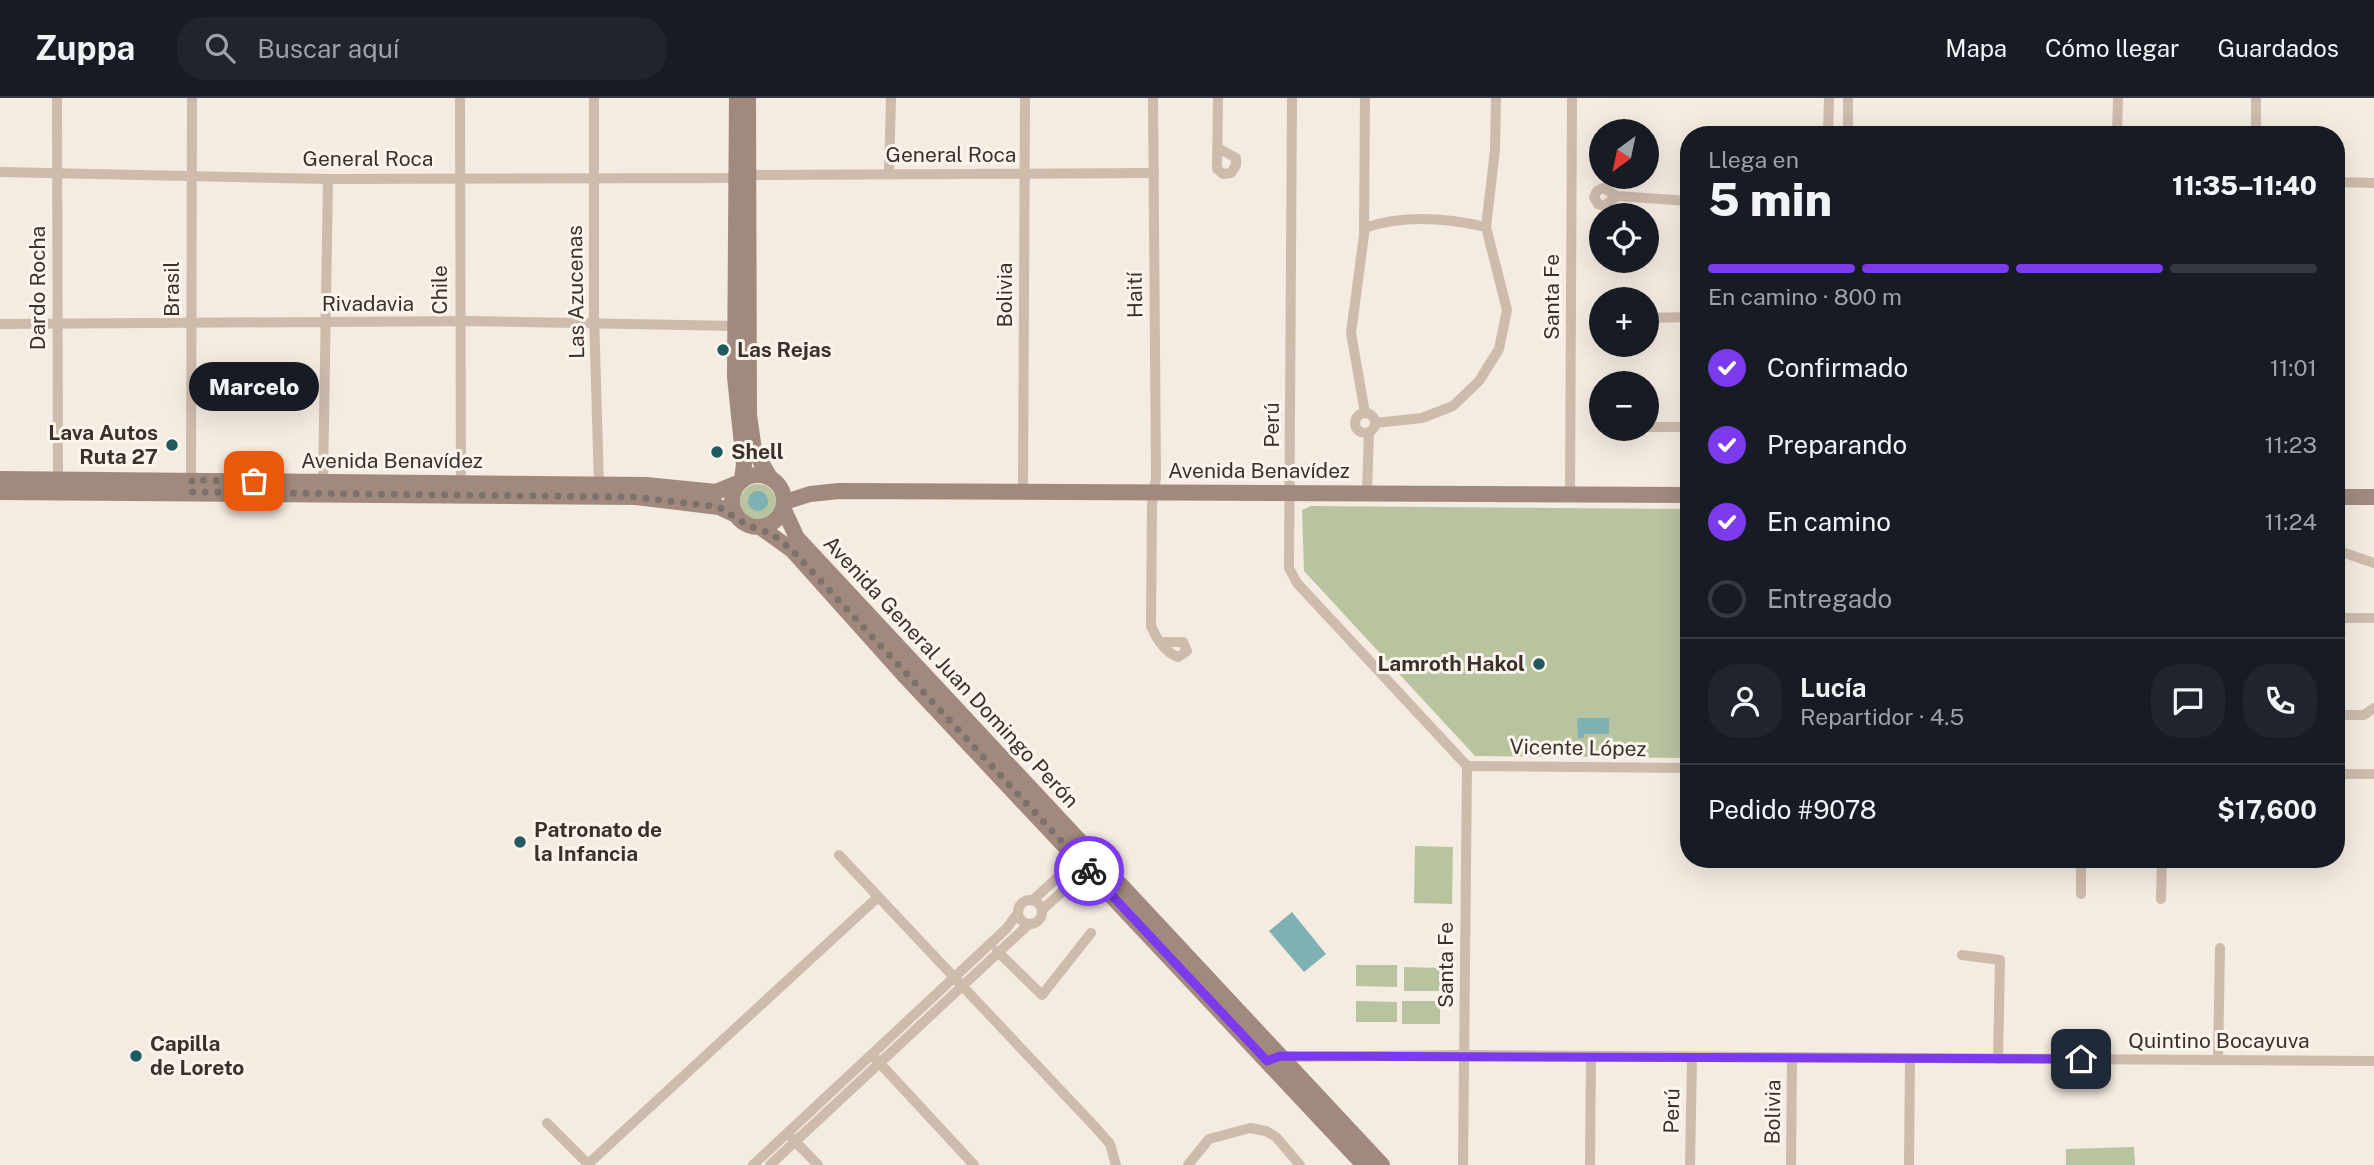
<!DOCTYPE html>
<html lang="es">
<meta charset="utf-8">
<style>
body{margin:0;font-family:"Public Sans",sans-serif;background:#20242c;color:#f1f3f6;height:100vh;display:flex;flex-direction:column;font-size:26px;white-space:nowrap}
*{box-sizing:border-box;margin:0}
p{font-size:23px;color:#9ea1a6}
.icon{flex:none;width:38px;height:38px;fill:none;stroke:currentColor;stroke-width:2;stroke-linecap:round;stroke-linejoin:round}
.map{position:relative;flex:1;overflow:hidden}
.details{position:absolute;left:1680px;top:28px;width:665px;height:742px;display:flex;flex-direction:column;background:#171b24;border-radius:28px;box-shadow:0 7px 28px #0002}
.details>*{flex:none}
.needle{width:46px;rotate:213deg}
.buttons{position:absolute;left:1589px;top:21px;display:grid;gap:14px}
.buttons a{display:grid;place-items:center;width:70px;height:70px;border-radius:50%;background:#171b24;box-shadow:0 7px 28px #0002;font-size:35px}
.pin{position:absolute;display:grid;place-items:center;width:60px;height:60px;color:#fff;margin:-30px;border-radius:14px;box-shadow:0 4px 10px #0006}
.courier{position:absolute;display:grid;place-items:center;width:70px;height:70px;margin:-35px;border:5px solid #7c3aed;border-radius:50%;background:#fff;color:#222;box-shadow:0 2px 9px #0007}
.bubble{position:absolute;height:49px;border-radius:24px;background:#171b24;box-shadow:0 7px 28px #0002;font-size:23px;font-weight:800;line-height:49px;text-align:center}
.headline em{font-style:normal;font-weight:800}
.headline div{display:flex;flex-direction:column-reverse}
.headline{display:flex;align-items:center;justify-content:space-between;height:119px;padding:0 28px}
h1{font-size:46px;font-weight:800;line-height:52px}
.bar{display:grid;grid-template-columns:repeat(4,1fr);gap:10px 7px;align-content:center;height:84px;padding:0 28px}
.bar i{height:9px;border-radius:5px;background:#363941}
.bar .active{background:#7c3aed}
.bar p{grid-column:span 4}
.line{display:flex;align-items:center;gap:18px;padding:0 28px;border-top:2px solid #363941}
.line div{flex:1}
.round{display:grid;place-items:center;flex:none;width:74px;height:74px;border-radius:28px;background:#20242c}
ol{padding:0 28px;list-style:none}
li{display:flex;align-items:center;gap:21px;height:77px}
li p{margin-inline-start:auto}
li .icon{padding:7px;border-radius:50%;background:#7c3aed;color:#fff;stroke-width:4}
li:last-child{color:#9ea1a6}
li i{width:38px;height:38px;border:4px solid #363941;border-radius:50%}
header{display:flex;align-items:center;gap:42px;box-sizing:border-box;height:98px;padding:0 35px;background:#171b24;border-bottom:2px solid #363941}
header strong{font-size:33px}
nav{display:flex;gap:38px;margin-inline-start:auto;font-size:24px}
.search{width:490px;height:63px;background:#20242c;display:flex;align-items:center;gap:18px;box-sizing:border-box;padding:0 24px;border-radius:28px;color:#9ea1a6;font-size:26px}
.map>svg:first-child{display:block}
</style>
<header>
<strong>Zuppa</strong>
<div class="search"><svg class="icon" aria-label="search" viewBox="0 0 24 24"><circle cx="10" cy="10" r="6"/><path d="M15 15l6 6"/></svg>Buscar aquí</div>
<nav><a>Mapa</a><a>Cómo llegar</a><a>Guardados</a></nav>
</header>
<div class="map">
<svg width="2374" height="1067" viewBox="0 0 2374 1067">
<rect width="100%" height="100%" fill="#f4ebe1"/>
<g fill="#b8c4a0">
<circle cx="758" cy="404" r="18"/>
<polygon points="1311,408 1689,411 1689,660 1475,658 1304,473 1302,412"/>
<polygon points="1415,748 1453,749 1452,806 1414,805"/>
<polygon points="1356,867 1397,867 1397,889 1356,888"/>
<polygon points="1404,869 1442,870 1442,893 1404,893"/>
<polygon points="1356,903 1397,904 1397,924 1356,924"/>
<rect x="1402" y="903" width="38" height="23"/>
<polygon points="2134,1049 2135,1067 2066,1067 2066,1051"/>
</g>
<g fill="#7fb0b2">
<circle cx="758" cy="403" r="10"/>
<polygon points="1577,620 1609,620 1609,636 1584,636 1584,640 1578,640"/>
<polygon points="1292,814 1326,856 1304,874 1269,833"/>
</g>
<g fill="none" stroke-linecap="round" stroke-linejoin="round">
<g stroke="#cdbbac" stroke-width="10">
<polyline points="57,0 58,381"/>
<polyline points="460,0 461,384"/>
<polyline points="594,0 594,217 599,387"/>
<path d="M1153,0L1156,380L1152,407L1151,528C1156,540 1165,554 1178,559L1187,553L1183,544H1160"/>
<polyline points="1218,0 1217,71 1223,76 1231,75 1236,67 1236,60 1218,50"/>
<polyline points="1292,0 1289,470 1297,485 1467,668"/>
<polyline points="1828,37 1829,0"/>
<polyline points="1848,37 1848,0"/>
<polyline points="2117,37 2118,0"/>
<polyline points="2256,37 2256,0"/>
<polyline points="0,74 328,81 736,80"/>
<polyline points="889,76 891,0"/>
<polyline points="748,77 1154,75"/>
<polyline points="2336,84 2374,85"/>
<polyline points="1617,98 1604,108 1598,106 1594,99 1597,93 1603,90 1617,98 1689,103"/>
<path d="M1364,130C1402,117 1447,120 1486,129"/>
<polyline points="1601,212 1597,219 1601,226"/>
<polyline points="1647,220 1689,219"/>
<polyline points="0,226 471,223 736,228"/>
<polyline points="1365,315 1351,235 1364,137 1365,0"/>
<circle cx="1365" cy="325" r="10"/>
<polyline points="1375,325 1422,320 1453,308 1479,283 1499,251 1507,212 1486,129 1495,52 1496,0"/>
<polyline points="1647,329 1689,329"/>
<polyline points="1606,331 1615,331"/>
<polyline points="323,384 328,81"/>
<polyline points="191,388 192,0"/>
<polyline points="1023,394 1025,0"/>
<polyline points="1367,395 1369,334"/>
<polyline points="1570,397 1572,0"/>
<polyline points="2336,452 2374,465"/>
<polyline points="2336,520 2374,520"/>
<polyline points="2336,617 2364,617 2374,610"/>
<polyline points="1467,668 1689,670"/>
<polyline points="2336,676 2374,676"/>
<polyline points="839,757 1097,1031 1110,1046 1116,1067"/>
<polyline points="2081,761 2081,796"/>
<polyline points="2161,801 2162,761"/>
<polyline points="1033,802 1078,761"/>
<circle cx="1030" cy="814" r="12"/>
<polyline points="1042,812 1087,771"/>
<polyline points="997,853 1042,897 1091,835"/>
<polyline points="1962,857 2000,862 1998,961"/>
<polyline points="874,959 974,1067"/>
<polyline points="1278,959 1465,957 2374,963"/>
<polyline points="2218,961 2220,850"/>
<polyline points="547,1025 588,1066"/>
<polyline points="791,1039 818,1067"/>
<polyline points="587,1067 878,799"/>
<polyline points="753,1067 1006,831 1018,815"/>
<polyline points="770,1067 1029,826"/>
<polyline points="1188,1067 1209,1041 1250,1030 1266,1033 1276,1039 1300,1067"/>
<polyline points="1463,1067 1467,668"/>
<polyline points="1590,1067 1591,958"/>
<polyline points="1690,1067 1692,960"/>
<polyline points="1791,1067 1792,961"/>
<polyline points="1909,1067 1910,962"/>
</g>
<g stroke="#a18a7d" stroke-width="16">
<polyline points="737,0 735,279 744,366 742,382"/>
<polyline points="748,0 749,317 754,352 769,378"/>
<circle cx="758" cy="403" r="26"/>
<polyline points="0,381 646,387 716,394 738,385"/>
<polyline points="0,394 636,399 719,409 736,417"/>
<polyline points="2336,399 2374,399"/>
<polyline points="785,404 810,396 839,393 1689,397"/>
<polyline points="784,412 797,440 1382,1067"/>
<polyline points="760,429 792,452 903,576 1364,1067"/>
</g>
</g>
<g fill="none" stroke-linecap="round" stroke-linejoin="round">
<polyline stroke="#7c716b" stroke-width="7" stroke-dasharray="0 12.6" points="254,383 192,382 191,394 636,399 719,409 747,427 772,436 792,452 1089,773"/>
<polyline stroke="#7c3aed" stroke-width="9" points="1089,773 1267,963 1280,958 2081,961"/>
</g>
<g fill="#1f5a5e" stroke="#fbf5ee" stroke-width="2.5">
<circle cx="723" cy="252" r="7"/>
<circle cx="172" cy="347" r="7"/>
<circle cx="717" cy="354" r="7"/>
<circle cx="1539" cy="566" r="7"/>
<circle cx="520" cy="744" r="7"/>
<circle cx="136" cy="958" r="7"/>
</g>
<g text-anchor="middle" stroke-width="6" stroke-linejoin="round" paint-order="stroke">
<g font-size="21" fill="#3b302b" stroke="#fbf5ee">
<text x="951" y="64">General Roca</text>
<text x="368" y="68">General Roca</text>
<text transform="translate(38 190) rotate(-90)" y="7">Dardo Rocha</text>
<text transform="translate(172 191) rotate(-90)" y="7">Brasil</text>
<text transform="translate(440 192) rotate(-90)" y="7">Chile</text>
<text transform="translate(576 194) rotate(-91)" y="7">Las Azucenas</text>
<text transform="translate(1005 197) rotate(-90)" y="7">Bolivia</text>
<text transform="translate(1135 197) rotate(-91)" y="7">Haití</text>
<text transform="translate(1552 199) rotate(-90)" y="7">Santa Fe</text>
<text x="368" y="213">Rivadavia</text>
<text transform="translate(1272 327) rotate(-90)" y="7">Perú</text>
<text x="392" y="370">Avenida Benavídez</text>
<text x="1259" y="380">Avenida Benavídez</text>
<text transform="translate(951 574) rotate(47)" y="7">Avenida General Juan Domingo Perón</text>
<text transform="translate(1578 650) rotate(1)" y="7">Vicente López</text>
<text transform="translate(1446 867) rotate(-90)" y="7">Santa Fe</text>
<text x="2219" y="950">Quintino Bocayuva</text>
<text transform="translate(1672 1013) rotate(-89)" y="7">Perú</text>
<text transform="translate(1773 1014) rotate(-89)" y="7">Bolivia</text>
</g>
<g font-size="21" font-weight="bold" fill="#3b302b" stroke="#fbf5ee" text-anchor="start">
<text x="737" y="259">Las Rejas</text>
<text x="158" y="342" text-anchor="end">Lava Autos<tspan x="158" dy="24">Ruta 27</tspan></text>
<text x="731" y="361">Shell</text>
<text x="1525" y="573" text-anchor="end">Lamroth Hakol</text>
<text x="534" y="739">Patronato de<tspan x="534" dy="24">la Infancia</tspan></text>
<text x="150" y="953">Capilla<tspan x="150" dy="24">de Loreto</tspan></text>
</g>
</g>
</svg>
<div class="buttons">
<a><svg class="needle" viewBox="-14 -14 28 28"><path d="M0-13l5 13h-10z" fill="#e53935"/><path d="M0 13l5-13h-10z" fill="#9ea1a6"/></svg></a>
<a><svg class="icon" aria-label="locate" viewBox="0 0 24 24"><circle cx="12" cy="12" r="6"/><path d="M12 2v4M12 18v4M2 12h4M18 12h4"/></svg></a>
<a>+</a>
<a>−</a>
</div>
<div class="pin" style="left:254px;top:383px;background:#ea580c"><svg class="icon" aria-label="bag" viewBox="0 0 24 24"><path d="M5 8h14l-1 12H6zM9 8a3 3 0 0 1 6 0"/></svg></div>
<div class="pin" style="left:2081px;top:961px;background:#1f2937"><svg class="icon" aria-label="home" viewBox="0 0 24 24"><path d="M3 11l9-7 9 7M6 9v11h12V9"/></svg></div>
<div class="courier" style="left:1089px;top:773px"><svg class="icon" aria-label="bike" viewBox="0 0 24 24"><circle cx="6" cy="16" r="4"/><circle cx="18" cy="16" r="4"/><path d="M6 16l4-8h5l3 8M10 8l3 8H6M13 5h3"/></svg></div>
<div class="bubble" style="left:189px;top:264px;width:130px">Marcelo</div>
<section class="details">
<div class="headline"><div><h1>5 min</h1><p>Llega en</p></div><em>11:35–11:40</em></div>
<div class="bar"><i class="active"></i><i class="active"></i><i class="active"></i><i></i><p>En camino · 800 m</p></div>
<ol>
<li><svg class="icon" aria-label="check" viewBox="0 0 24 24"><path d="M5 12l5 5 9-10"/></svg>Confirmado<p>11:01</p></li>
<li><svg class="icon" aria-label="check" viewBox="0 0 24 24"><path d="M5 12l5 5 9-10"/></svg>Preparando<p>11:23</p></li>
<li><svg class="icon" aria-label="check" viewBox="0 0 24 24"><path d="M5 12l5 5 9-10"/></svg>En camino<p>11:24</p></li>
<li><i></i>Entregado</li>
</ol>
<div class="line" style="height:126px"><a class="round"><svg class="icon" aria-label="person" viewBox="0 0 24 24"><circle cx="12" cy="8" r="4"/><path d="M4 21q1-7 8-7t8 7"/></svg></a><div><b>Lucía</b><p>Repartidor · 4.5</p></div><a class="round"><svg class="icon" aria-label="chat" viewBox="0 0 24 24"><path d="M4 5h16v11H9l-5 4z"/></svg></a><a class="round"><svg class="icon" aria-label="phone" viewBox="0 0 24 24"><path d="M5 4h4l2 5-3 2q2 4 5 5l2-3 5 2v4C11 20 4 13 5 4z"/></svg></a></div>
<div class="line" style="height:91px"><div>Pedido #9078</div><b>$17,600</b></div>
</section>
</div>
